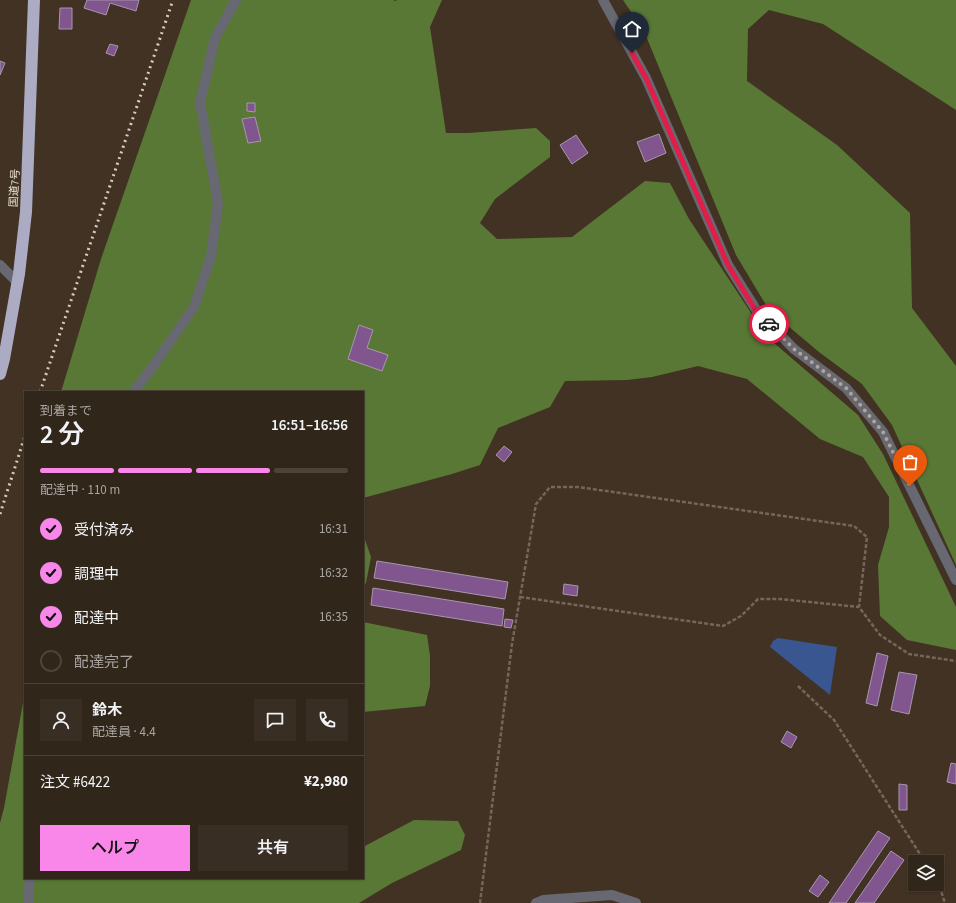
<!DOCTYPE html>
<html lang="ja">
<meta charset="utf-8">
<style>
body{margin:0;font-family:"Source Sans 3","Noto Sans JP",sans-serif;background:#392e23;color:#f1f3f6;height:100vh;display:flex;flex-direction:column;font-size:15px;white-space:nowrap}
*{box-sizing:border-box;margin:0}
p{font-size:13px;color:#a8a5a2}
.icon{flex:none;width:22px;height:22px;fill:none;stroke:currentColor;stroke-width:2;stroke-linecap:round;stroke-linejoin:round}
.map{position:relative;flex:1;overflow:hidden}
.panel{position:absolute;left:24px;top:391px;width:340px;height:488px;display:flex;flex-direction:column;background:#31261a;border-radius:0px;box-shadow:0 1px 3px #0004,0 0 0 1px #4c4339}
.panel>*{flex:none}
.controls{position:absolute;left:908px;top:855px;display:grid;gap:8px}
.controls a{display:grid;place-items:center;width:36px;height:36px;border-radius:0px;background:#31261a;box-shadow:0 1px 3px #0004,0 0 0 1px #4c4339;font-size:20px}
.pin{position:absolute;display:grid;place-items:center;width:34px;height:34px;color:#fff;margin:-41px -17px;border-radius:50% 50% 50% 0;rotate:-45deg;box-shadow:0 0 4px #0007}
.pin .icon{rotate:45deg}
.courier{position:absolute;display:grid;place-items:center;width:40px;height:40px;margin:-20px;border:3px solid #e11d48;border-radius:50%;background:#fff;color:#222;box-shadow:0 1px 5px #0007}
.headline em{font-style:normal;font-weight:600}
.headline div{display:flex;flex-direction:column-reverse}
.headline{display:flex;align-items:center;justify-content:space-between;height:68px;padding:0 16px}
h1{font-size:26px;font-weight:600;line-height:30px}
.bar{display:grid;grid-template-columns:repeat(4,1fr);gap:6px 4px;align-content:center;height:48px;padding:0 16px}
.bar i{height:5px;border-radius:3px;background:#4c4339}
.bar .selected{background:#f987e9}
.bar p{grid-column:span 4}
.line{display:flex;align-items:center;gap:10px;padding:0 16px;border-top:1px solid #4c4339}
.line div{flex:1}
.round{display:grid;place-items:center;flex:none;width:42px;height:42px;border-radius:0px;background:#392e23}
ol{padding:0 16px;list-style:none}
li{display:flex;align-items:center;gap:12px;height:44px}
li p{margin-inline-start:auto}
li .icon{padding:4px;border-radius:50%;background:#f987e9;color:#111;stroke-width:4}
li:last-child{color:#a8a5a2}
li i{width:22px;height:22px;border:2px solid #4c4339;border-radius:50%}
.primary-button{display:flex;gap:8px;margin-top:auto;padding:8px 16px}
.primary-button a{flex:1;height:46px;border-radius:0px;background:#f987e9;color:#111;font-size:16px;font-weight:600;line-height:46px;text-align:center}
.primary-button a+a{background:#392e23;color:#f1f3f6}
.map>svg:first-child{display:block}
</style>
<div class="map">
<svg width="956" height="903" viewBox="0 0 956 903">
<rect width="100%" height="100%" fill="#413223"/>
<g fill="#5a7835">
<polygon points="191,0 393,0 396,1 397,0 442,0 430,27 446,133 468,133 536,128 550,141 550,157 495,199 480,223 497,239 572,237 645,181 670,183 689,219 767,337 858,415 883,454 956,607 956,650 907,640 880,616 878,565 889,527 889,497 863,457 820,439 747,379 698,366 652,377 627,380 565,381 550,407 498,428 480,465 452,474 363,498 363,392 61,392 101,259"/>
<polygon points="623,0 956,0 956,110 823,24 769,10 748,29 747,81 837,145 910,213 912,308 956,366 956,565 892,425 862,384 819,352 769,310 736,255 644,31"/>
<polygon points="363,534 371,557 366,583 363,587"/>
<polygon points="25,550 25,878 363,878 363,847 414,820 458,821 465,835 461,850 392,883 359,903 0,903 0,823 4,808 25,692 24,562"/>
<polygon points="363,622 427,635 430,656 430,686 425,706 363,712"/>
</g>
<polygon fill="#395690" points="778,638 837,647 830,695 770,647 773,641"/>
<g fill="#81558e" stroke="#a798ac">
<polygon points="87,0 139,0 136,11 110,3 106,15 84,8"/>
<polygon points="60,8 72,8 72,29 59,29"/>
<polygon points="110,44 118,46 114,56 106,53"/>
<polygon points="0,61 5,63 0,75"/>
<polygon points="247,103 255,103 255,112 247,111"/>
<polygon points="255,117 261,141 248,143 242,119"/>
<polygon points="659,134 666,153 645,162 637,142"/>
<polygon points="576,135 588,153 572,164 560,145"/>
<polygon points="359,325 373,330 367,348 388,355 382,371 348,359"/>
<polygon points="504,446 512,452 504,462 496,455"/>
<polygon points="377,561 508,582 505,599 374,578"/>
<polygon points="564,584 578,586 577,596 563,594"/>
<polygon points="373,588 504,609 502,626 371,605"/>
<polygon points="505,619 513,620 511,628 504,627"/>
<polygon points="877,653 888,656 877,706 866,703"/>
<polygon points="899,672 917,675 909,714 891,710"/>
<polygon points="787,731 797,737 791,748 781,742"/>
<polygon points="951,763 956,764 956,784 947,782"/>
<polygon points="899,784 907,785 907,810 899,810"/>
<polygon points="878,831 890,838 846,903 829,903"/>
<polygon points="891,851 904,860 874,903 855,903"/>
<polygon points="820,875 829,882 818,897 809,891"/>
</g>
<g fill="none" stroke-linecap="round" stroke-linejoin="round">
<g stroke="#746759" stroke-width="2.5" stroke-dasharray="4 2" stroke-linecap="butt">
<polyline points="520,597 723,626 741,616 758,599 780,599 859,607"/>
<polyline points="798,686 834,720 925,862"/>
<polyline points="937,881 939,885 945,903"/>
<polyline points="480,903 512,644 536,504 550,487 578,487 854,526 867,537 859,607 880,635 909,654 956,661"/>
</g>
<g stroke="#676871" stroke-width="10">
<polyline points="603,0 646,78 728,265 757,311 794,349 846,388 883,432 956,580"/>
<polyline points="0,265 17,282"/>
<polyline points="133,392 151,369 194,307 211,256 218,203 200,102 215,38 236,0"/>
<polyline points="29,903 29,888 30,878"/>
<polyline points="536,903 543,900 612,895 636,903"/>
</g>
<polyline stroke="#abacc3" stroke-width="12" points="0,374 4,359 19,274 26,212 34,0"/>
<g stroke="#d6cdc2" stroke-width="3" stroke-dasharray="2 4" stroke-linecap="butt">
<polyline points="40,392 173,0"/>
<polyline points="0,514 25,436"/>
</g>
</g>
<g fill="none" stroke-linecap="round" stroke-linejoin="round">
<polyline stroke="#afa498" stroke-width="4" stroke-dasharray="0 7.2" points="769,324 794,349 846,388 883,432 910,486"/>
<polyline stroke="#e11d48" stroke-width="5" points="632,53 646,78 728,265 756,311 769,324"/>
</g>
<g text-anchor="middle" stroke-width="3" stroke-linejoin="round" paint-order="stroke">
<g font-size="11" fill="#eae1d7" stroke="#413223">
<text transform="translate(14 188) rotate(-87)" y="4">国道7号</text>
</g>
</g>
</svg>
<div class="controls">
<a><svg class="icon" aria-label="layers" viewBox="0 0 24 24"><path d="M12 4l9 5-9 5-9-5zM3 14l9 5 9-5"/></svg></a>
</div>
<div class="pin" style="left:910px;top:486px;background:#ea580c"><svg class="icon" aria-label="bag" viewBox="0 0 24 24"><path d="M5 8h14l-1 12H6zM9 8a3 3 0 0 1 6 0"/></svg></div>
<div class="pin" style="left:632px;top:53px;background:#1f2937"><svg class="icon" aria-label="home" viewBox="0 0 24 24"><path d="M3 11l9-7 9 7M6 9v11h12V9"/></svg></div>
<div class="courier" style="left:769px;top:324px"><svg class="icon" aria-label="car" viewBox="0 0 24 24"><path d="M5 17H2v-5l4-1 3-4h7l3 4 3 1v5h-3M9 17h6M6 11h13"/><circle cx="7" cy="17" r="2"/><circle cx="17" cy="17" r="2"/></svg></div>
<section class="panel">
<div class="headline"><div><h1>2 分</h1><p>到着まで</p></div><em>16:51–16:56</em></div>
<div class="bar"><i class="selected"></i><i class="selected"></i><i class="selected"></i><i></i><p>配達中 · 110 m</p></div>
<ol>
<li><svg class="icon" aria-label="check" viewBox="0 0 24 24"><path d="M5 12l5 5 9-10"/></svg>受付済み<p>16:31</p></li>
<li><svg class="icon" aria-label="check" viewBox="0 0 24 24"><path d="M5 12l5 5 9-10"/></svg>調理中<p>16:32</p></li>
<li><svg class="icon" aria-label="check" viewBox="0 0 24 24"><path d="M5 12l5 5 9-10"/></svg>配達中<p>16:35</p></li>
<li><i></i>配達完了</li>
</ol>
<div class="line" style="height:72px"><a class="round"><svg class="icon" aria-label="person" viewBox="0 0 24 24"><circle cx="12" cy="8" r="4"/><path d="M4 21q1-7 8-7t8 7"/></svg></a><div><b>鈴木</b><p>配達員 · 4.4</p></div><a class="round"><svg class="icon" aria-label="chat" viewBox="0 0 24 24"><path d="M4 5h16v11H9l-5 4z"/></svg></a><a class="round"><svg class="icon" aria-label="phone" viewBox="0 0 24 24"><path d="M5 4h4l2 5-3 2q2 4 5 5l2-3 5 2v4C11 20 4 13 5 4z"/></svg></a></div>
<div class="line" style="height:52px"><div>注文 #6422</div><b>¥2,980</b></div>
<div class="primary-button"><a>ヘルプ</a><a>共有</a></div>
</section>
</div>
